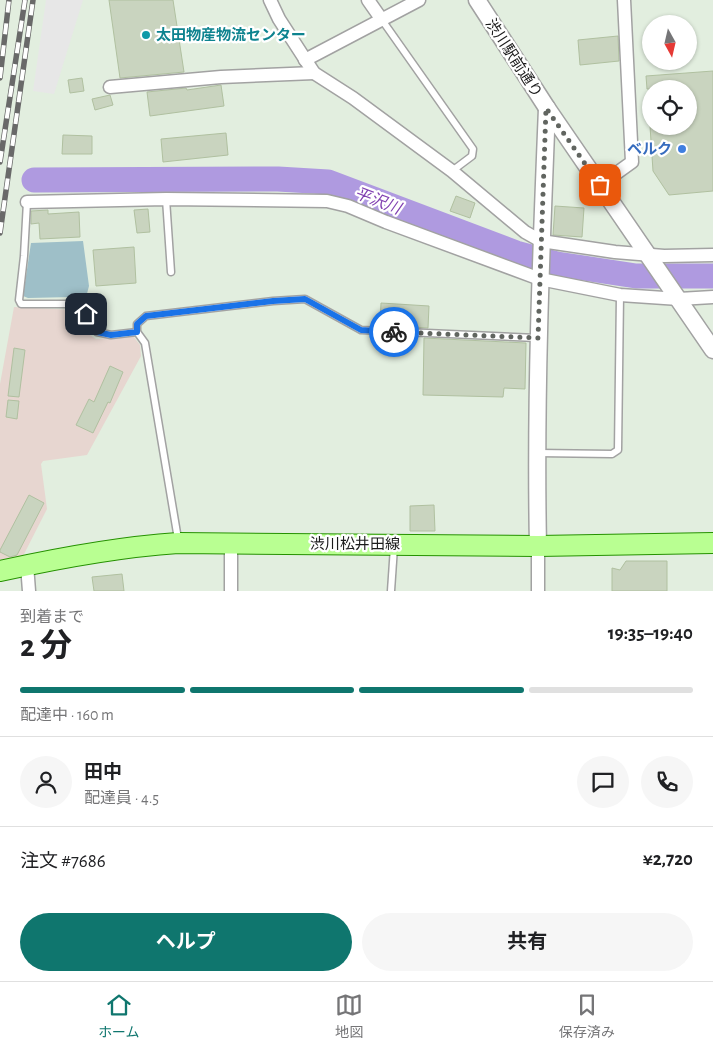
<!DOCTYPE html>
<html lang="ja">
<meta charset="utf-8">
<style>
body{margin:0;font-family:"Alegreya Sans","Noto Sans JP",sans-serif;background:#f6f6f6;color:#202124;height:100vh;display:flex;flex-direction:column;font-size:19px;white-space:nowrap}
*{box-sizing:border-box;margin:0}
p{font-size:16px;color:#757577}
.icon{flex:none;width:28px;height:28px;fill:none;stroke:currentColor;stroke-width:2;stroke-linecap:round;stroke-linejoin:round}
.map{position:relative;height:591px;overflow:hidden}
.side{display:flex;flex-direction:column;background:#fff;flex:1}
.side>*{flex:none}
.needle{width:32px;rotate:172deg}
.tools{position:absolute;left:642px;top:15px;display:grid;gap:10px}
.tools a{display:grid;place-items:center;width:55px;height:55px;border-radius:50%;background:#fff;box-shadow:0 1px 4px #0004;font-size:25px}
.pin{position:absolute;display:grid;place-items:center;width:42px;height:42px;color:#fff;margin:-21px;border-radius:10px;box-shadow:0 2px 8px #0006}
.courier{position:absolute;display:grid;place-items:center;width:50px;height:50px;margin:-25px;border:4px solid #1a73e8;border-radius:50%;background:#fff;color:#222;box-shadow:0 1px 6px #0007}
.overview em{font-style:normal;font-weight:700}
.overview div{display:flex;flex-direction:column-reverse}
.overview{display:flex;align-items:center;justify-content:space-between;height:85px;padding:0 20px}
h1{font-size:32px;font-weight:700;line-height:38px}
.bar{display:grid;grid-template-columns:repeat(4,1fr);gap:8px 5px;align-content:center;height:60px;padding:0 20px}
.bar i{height:6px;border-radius:4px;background:#e0e0e0}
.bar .selected{background:#0f766e}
.bar p{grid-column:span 4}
.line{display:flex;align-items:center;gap:12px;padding:0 20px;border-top:1px solid #e0e0e0}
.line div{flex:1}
.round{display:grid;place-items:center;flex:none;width:52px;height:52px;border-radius:26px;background:#f6f6f6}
.action{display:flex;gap:10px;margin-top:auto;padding:10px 20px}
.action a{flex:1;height:58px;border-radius:30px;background:#0f766e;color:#fff;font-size:20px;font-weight:700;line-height:58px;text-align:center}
.action a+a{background:#f6f6f6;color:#202124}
.tab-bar{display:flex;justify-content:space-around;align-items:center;height:70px;border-top:1px solid #e0e0e0;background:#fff;font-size:14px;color:#757577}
.tab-bar a{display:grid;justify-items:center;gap:2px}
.tab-bar .selected{color:#0f766e}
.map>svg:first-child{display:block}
</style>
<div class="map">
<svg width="713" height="591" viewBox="0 0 713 591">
<rect width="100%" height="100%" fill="#e2eedf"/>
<polygon fill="#e7d6d0" points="14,307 76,310 85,332 96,339 133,336 140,345 141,356 87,455 43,461 41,464 47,509 22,558 0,563 0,384"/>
<polygon fill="#9ebfc8" points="83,241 89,286 85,301 72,297 28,298 23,296 31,243"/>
<polygon fill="#e7e7e7" points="46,0 83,0 54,94 33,91"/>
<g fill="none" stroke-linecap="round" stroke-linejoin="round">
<polyline stroke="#af9ae0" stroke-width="25" points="34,180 278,179 328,182 516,253 557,264 636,276 713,276"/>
</g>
<g fill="#c9d4bf" stroke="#b0c0a0">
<polygon points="109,0 173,0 184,72 120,78"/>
<polygon points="618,36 619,61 580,65 578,40"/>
<polygon points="713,71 713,191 669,195 653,171 650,126 689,126 689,89 647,89 646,76"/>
<polygon points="82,78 84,91 70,93 68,80"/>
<polygon points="221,85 224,106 150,116 147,92 186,88 187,90"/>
<polygon points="110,95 113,105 95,110 92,99"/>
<polygon points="226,133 228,155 163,162 161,139"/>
<polygon points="63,135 92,136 92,154 62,154"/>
<polygon points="456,196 475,203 470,218 450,211"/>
<polygon points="555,206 584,208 582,237 553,235"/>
<polygon points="148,209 150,232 137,233 134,210"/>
<polygon points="48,210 48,214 79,212 80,237 40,239 39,223 31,224 31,211"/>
<polygon points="134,247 136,283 96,286 93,250"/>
<polygon points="381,303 429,306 428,328 380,325"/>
<polygon points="424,338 526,343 525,389 504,388 503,397 423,395"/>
<polygon points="14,348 25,350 19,397 8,396"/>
<polygon points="110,366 123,372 110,403 108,402 93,433 76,425 89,399 94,402"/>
<polygon points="8,400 19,401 17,419 6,417"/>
<polygon points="29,495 44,503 17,555 10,557 0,552 0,550"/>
<polygon points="434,505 435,531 410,531 410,506"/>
<polygon points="626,561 667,561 667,591 612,591 612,568 620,570"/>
<polygon points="122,574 124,591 94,591 92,577"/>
</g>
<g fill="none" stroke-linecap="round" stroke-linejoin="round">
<defs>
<g id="service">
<polyline points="382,20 473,149 472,156 452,171"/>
<polyline points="166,199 171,272"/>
<path d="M27,202L24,256L19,300L21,304H78C81,311 92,326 97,332L111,335L137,332"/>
<polyline points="538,453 612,454 618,450 620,295"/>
<polyline points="178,539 145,343 137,332 137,324 146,316 273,301 305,299 361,330 537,338"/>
<polyline points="391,591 394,547"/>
</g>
<g id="minor">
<polyline points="270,0 279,19 314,73 353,98 452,171 525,232 541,241 615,252 664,256 713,255"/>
<polyline points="368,0 382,20"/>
<polyline points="305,60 419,0"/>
<polyline points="110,87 221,77 314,73"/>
<polyline points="600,185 632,162 624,0"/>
<polyline points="27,202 166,199 327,201 348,206 386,222 540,279 620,295 679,299 713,297"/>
<polyline points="231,544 231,591"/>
<polyline points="538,546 538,591"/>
<polyline points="27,565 29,591"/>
</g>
<g id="tertiary">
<polyline points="477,0 547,108 713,350"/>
<path d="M538,546C535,400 541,254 547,108"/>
</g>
<path id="primary" d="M0,571C59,558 118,547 178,543L538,546L713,543"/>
</defs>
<use href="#service" stroke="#a2a2a2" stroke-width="9"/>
<use href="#minor" stroke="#a2a2a2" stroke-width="15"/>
<use href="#tertiary" stroke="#a2a2a2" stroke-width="19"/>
<use href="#primary" stroke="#259100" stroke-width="22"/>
<use href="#service" stroke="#fff" stroke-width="6"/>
<use href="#minor" stroke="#fff" stroke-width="12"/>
<use href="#tertiary" stroke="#fff" stroke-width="16"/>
<use href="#primary" stroke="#b9ff92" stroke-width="20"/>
<defs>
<g id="rail">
<polyline points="0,78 9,0"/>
<polyline points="0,162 25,0"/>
<polyline points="0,233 33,0"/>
</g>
</defs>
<use href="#rail" stroke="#696969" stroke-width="5.5"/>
<use href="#rail" stroke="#fff" stroke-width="4" stroke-dasharray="11" stroke-linecap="butt"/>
</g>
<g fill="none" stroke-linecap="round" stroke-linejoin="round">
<polyline stroke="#616560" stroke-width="5" stroke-dasharray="0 9" points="394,332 538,338 546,108 600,185"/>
<polyline stroke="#1a73e8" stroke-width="6" points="86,314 97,332 111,335 137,332 137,324 146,316 273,301 305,299 361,330 394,332"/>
</g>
<circle fill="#0f9aa8" stroke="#fff" stroke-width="2" cx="146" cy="35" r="5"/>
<circle fill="#3f7fe0" stroke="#fff" stroke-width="2" cx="682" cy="149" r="5"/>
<g text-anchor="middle" stroke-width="4.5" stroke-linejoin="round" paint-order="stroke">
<g font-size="15" font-weight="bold" fill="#0d838f" stroke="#fff" text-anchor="start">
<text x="156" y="40">太田物産物流センター</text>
</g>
<g font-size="15" fill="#1b1b1b" stroke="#fff">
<text transform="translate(514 58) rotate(57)" y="5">渋川駅前通り</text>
<text x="355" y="549">渋川松井田線</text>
</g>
<g font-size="15" font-weight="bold" fill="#366cbe" stroke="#fff" text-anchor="end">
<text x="672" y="154">ベルク</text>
</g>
<g font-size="16" font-style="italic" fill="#8140b1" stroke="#fff">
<text transform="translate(378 200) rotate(21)" y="6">平沢川</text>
</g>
</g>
</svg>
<div class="tools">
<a><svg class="needle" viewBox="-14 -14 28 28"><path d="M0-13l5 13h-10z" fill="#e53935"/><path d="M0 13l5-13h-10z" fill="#757577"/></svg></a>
<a><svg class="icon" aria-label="locate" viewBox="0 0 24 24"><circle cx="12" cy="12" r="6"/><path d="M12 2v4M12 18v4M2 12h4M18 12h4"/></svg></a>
</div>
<div class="pin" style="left:600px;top:185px;background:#ea580c"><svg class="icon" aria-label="bag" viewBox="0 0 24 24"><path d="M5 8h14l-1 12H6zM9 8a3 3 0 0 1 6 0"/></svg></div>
<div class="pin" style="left:86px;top:314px;background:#1f2937"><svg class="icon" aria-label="home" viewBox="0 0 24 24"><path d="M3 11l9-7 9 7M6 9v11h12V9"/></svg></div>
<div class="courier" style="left:394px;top:332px"><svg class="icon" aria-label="bike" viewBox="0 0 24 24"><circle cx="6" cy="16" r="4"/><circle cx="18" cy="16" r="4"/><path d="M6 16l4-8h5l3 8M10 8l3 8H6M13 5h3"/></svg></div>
</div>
<section class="side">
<div class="overview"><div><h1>2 分</h1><p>到着まで</p></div><em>19:35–19:40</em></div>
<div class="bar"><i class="selected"></i><i class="selected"></i><i class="selected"></i><i></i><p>配達中 · 160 m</p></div>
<div class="line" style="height:90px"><a class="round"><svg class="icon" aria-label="person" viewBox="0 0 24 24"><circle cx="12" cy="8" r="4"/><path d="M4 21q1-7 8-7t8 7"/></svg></a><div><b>田中</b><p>配達員 · 4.5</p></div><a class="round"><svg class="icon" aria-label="chat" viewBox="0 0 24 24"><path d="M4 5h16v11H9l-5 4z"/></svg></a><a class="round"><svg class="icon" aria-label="phone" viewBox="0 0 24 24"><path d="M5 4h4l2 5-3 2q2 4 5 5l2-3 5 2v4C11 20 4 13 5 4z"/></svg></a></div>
<div class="line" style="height:65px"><div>注文 #7686</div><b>¥2,720</b></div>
<div class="action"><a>ヘルプ</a><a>共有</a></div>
</section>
<nav class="tab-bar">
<a class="selected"><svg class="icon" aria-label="home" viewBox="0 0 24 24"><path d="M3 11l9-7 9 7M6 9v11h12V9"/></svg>ホーム</a>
<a><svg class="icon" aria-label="map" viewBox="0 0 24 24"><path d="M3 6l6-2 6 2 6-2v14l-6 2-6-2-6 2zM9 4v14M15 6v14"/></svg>地図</a>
<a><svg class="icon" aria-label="saved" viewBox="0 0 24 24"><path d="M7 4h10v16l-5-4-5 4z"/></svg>保存済み</a>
</nav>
